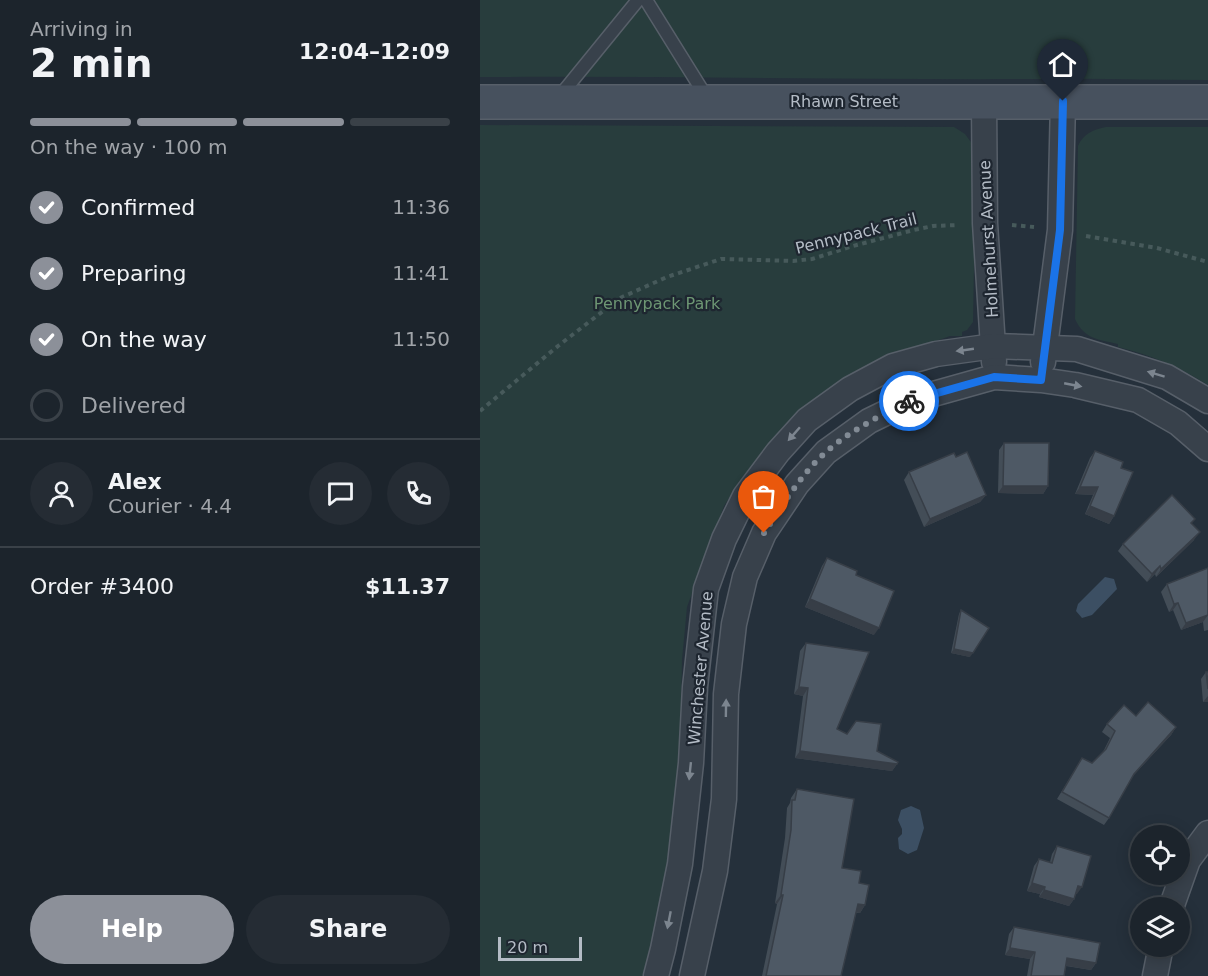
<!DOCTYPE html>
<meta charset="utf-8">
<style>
body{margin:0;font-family:"DejaVu Sans",sans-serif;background:#252c34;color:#f1f3f6;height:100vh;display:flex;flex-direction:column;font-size:22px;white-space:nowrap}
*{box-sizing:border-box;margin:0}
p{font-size:20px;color:#a0a4a9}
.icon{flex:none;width:33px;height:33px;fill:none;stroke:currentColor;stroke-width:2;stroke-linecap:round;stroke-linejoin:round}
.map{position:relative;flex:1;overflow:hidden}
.drawer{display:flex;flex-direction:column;background:#1c242c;width:480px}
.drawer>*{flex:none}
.controls{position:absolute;left:650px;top:825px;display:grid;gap:12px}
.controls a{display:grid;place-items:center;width:60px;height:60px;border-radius:50%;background:#1c242c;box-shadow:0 3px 15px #0003,0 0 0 2px #3a4148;font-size:30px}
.scale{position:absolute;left:18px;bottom:15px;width:84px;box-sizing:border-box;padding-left:6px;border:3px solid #b4bcc6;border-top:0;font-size:16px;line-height:21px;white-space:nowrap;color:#b4bcc6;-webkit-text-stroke:4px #1e2630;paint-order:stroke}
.pin{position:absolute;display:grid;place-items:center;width:51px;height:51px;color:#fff;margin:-62px -26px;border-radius:50% 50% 50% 0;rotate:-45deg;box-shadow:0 0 6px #0007}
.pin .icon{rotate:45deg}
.courier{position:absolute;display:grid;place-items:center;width:60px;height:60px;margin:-30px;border:4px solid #1a73e8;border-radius:50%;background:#fff;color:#222;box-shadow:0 2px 8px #0007}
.headline em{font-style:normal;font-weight:800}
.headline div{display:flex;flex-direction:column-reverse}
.headline{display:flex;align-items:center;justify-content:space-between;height:102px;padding:0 30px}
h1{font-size:39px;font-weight:800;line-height:45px}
.bar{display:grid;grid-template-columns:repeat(4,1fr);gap:9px 6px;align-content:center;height:72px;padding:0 30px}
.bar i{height:8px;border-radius:4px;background:#3a4148}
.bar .current{background:#8c9099}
.bar p{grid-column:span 4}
.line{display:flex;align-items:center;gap:15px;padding:0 30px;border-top:2px solid #3a4148}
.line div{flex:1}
.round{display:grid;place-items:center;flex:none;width:63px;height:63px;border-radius:32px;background:#252c34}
ol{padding:0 30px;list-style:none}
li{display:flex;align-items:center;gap:18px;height:66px}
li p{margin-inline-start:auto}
li .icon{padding:6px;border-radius:50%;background:#8c9099;color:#fff;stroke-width:4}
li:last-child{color:#a0a4a9}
li i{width:33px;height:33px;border:3px solid #3a4148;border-radius:50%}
.cta{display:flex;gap:12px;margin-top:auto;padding:12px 30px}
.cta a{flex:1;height:69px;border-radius:36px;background:#8c9099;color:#fff;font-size:24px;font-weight:800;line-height:69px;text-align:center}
.cta a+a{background:#252c34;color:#f1f3f6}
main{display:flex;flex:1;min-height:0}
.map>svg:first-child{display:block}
</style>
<main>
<section class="drawer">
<div class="headline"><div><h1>2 min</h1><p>Arriving in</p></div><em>12:04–12:09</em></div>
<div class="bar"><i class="current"></i><i class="current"></i><i class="current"></i><i></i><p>On the way · 100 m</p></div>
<ol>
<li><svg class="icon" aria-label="check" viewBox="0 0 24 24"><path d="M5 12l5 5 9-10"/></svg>Confirmed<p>11:36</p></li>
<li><svg class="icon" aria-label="check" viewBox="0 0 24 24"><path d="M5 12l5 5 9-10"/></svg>Preparing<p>11:41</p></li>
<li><svg class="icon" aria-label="check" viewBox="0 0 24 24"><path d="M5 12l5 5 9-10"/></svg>On the way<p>11:50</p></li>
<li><i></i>Delivered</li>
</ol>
<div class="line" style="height:108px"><a class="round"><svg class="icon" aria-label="person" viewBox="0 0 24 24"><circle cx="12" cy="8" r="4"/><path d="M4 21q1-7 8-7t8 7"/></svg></a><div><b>Alex</b><p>Courier · 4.4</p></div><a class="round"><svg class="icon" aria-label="chat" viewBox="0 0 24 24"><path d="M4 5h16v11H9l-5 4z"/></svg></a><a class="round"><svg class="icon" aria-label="phone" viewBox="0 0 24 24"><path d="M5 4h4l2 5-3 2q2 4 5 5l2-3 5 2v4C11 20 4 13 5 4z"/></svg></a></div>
<div class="line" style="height:78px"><div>Order #3400</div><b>$11.37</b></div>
<div class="cta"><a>Help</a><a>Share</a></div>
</section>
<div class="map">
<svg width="728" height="976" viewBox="0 0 728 976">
<rect width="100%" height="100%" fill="#25303b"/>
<g fill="#283d3d">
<path d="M0,0H728V80C673,80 619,78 564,79C376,80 188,76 0,77Z"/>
<polygon points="0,125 474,127 485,134 496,149 493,322 487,330 482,332 482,336 470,336 390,365 320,412 257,485 244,506 207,607 202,660 200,760 195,813 183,901 167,976 0,976"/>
<path d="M626,127H728V385C699,367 671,355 638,347V344C618,339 605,340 595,319L598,146C603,134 614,129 626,127Z"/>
</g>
<g fill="#3c4f63">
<polygon points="625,577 634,579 637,589 612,615 602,618 596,611 598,604"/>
<polygon points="431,806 440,810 444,828 437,850 428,854 419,849 418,838 422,834 422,829 418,820 421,810"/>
</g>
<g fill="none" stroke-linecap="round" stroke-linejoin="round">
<defs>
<g id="service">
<polyline points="166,0 227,98"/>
<polyline points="79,97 158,0"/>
</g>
<g id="minor">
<polyline points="504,101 505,223 514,362"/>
<polyline points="563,362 580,230 583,101"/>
<polyline points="691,908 708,860 728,833"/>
<polyline points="176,976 183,949 200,864 211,763 215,687 226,589 244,539 265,496 298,452 327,420 370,389 413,366 456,354 514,346 597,349 687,377 728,401"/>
<polyline points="212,976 235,871 244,799 246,694 254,624 265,577 284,533 317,484 346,452 389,421 432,400 514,377 561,380 595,385 658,400 698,423 728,449"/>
<polyline points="675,976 681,946"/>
</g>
<polyline id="secondary" points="0,102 728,102"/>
</defs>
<use href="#service" stroke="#575f69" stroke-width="15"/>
<use href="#minor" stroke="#575f69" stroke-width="27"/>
<use href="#secondary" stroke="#575f69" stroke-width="36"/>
<g stroke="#475a5b" stroke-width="4" stroke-dasharray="4.5 4.5" stroke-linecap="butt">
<polyline points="532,225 554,227"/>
<polyline points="606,236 677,248 728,262"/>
<polyline points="0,411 78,346 140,298 187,277 241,259 313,261 332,259 373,246 434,230 453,226 479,225"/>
</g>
<use href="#service" stroke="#38414b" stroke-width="12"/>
<use href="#minor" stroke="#38414b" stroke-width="24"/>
<use href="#secondary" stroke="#47515e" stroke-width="33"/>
</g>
<g fill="#434d57">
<polygon points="524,443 568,486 563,494 518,493 519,450"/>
<polygon points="615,451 641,468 634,516 629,524 605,514 613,495 595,494 610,458"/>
<polygon points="476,457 506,495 500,502 444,527 424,480 429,472"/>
<polygon points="715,519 711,524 714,540 676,577 675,574 667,582 638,551 643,544"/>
<polygon points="347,558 394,635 325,607 342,566"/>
<polygon points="728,568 728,630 724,631 723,622 701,630 693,610 689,612 681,592 687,584"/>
<polygon points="481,610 490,657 471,653 479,614"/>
<polygon points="326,643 357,729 397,751 417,764 412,771 315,758 323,696 314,694 320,651"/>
<polygon points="726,672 728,672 728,702 723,702 721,679"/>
<polygon points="656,716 696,727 691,735 651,778 629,818 624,825 577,799 602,758 612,763 623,752 630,738 622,732 627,724"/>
<polygon points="317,789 362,868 379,883 385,905 380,913 376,913 361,976 282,976 297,904 295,903 305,838 307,808 310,803 311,798"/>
<polygon points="577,846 597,894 595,894 594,899 589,906 559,897 560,894 547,891 554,866 559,859 570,862 572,854"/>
<polygon points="534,927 616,963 611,970 586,966 584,976 547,976 550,959 525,955 529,934"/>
</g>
<g fill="#373e47">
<polygon points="523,486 568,486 563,494 518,493"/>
<polygon points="600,487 618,487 613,495 595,494"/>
<polygon points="506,495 500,502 444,527 450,519"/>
<polygon points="610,506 634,516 629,524 605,514"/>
<polygon points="720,532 714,540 676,577 681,569"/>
<polygon points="680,566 675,574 667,582 672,574"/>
<polygon points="330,599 399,628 394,635 325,607"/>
<polygon points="698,603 693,610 689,612 694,604"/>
<polygon points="728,615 723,622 701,630 706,623"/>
<polygon points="474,649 493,653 490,657 471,653"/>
<polygon points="319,687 328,688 323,696 314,694"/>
<polygon points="728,696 728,702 723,702"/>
<polygon points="696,727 691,735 648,781 654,774"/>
<polygon points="320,751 417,764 412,771 315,758"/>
<polygon points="552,883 565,887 560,894 547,891"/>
<polygon points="598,886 602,887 597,894 593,893"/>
<polygon points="564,890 594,899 589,906 559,897"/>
<polygon points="301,895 303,895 297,904 295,903"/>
<polygon points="378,904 385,905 380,913 372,912"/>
<polygon points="530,948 555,952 550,959 525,955"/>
<polygon points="587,958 616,963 611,970 582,965"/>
</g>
<g fill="#4e5965" stroke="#373e47" stroke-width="1.5">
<polygon points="524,443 569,443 568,486 523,486"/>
<polygon points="615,451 643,462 641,468 653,472 634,516 610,506 618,487 600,487"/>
<polygon points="487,452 506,495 450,519 429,472 474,453 476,457"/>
<polygon points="692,495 715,519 711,523 720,532 681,569 680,566 672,574 643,544"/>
<polygon points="347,558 377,571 376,575 414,591 399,628 330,599"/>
<polygon points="728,568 728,615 706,623 698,603 694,604 687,584"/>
<polygon points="481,610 509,628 493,653 474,649"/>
<polygon points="326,643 389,652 357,729 367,734 376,721 401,724 397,751 418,762 417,764 320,751 328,688 319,687"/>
<polygon points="726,672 728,672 728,689"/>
<polygon points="668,702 696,727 654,774 629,818 582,792 602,758 612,763 626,749 635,731 627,724 644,705 656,716"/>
<polygon points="317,789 374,799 362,868 381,871 379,883 389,885 385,905 378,904 361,976 286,976 303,895 301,895 311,830 312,800 315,800"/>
<polygon points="577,846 611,856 602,887 598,886 594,899 564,890 565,887 552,883 559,859 572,863"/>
<polygon points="534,927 620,943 616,963 587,958 584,976 551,976 555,952 530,948"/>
</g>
<defs><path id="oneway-solid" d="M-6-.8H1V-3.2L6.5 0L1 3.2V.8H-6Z" transform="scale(1.5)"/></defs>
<g fill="#7c858f">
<use href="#oneway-solid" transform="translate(485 350) rotate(172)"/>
<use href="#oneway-solid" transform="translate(676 374) rotate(-163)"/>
<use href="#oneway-solid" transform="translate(593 385) rotate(11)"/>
<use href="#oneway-solid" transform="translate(314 434) rotate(131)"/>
<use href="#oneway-solid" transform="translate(246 708) rotate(-89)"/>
<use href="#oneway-solid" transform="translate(210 771) rotate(96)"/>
<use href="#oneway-solid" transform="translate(189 920) rotate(101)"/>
</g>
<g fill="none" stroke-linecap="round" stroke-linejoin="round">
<path stroke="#828b95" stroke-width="6" stroke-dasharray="0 10.8" d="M284,533C303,505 321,474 346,452C371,430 400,416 429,401"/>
<polyline stroke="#1a73e8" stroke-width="8" points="429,401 514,377 561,380 580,230 583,101"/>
</g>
<g text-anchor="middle" stroke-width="4.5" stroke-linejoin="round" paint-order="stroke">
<g font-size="16" fill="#b4bcc6" stroke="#1e2630">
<text x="364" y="107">Rhawn Street</text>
<text transform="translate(376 233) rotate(-14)" y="6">Pennypack Trail</text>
<text transform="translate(508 239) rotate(-93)" y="6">Holmehurst Avenue</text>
<text transform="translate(220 668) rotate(-85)" y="6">Winchester Avenue</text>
</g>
<g font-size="16" fill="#6d9673" stroke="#1e2630">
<text x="177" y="309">Pennypack Park</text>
</g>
</g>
</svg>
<div class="controls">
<a><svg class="icon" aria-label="locate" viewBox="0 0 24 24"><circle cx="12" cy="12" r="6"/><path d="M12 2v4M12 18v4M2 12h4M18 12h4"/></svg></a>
<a><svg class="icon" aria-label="layers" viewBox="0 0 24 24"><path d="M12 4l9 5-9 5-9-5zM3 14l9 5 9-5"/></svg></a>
</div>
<div class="scale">20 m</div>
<div class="pin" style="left:284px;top:533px;background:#ea580c"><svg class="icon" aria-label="bag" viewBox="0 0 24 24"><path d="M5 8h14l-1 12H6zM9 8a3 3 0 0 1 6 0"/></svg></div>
<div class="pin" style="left:583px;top:101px;background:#1f2937"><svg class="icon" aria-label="home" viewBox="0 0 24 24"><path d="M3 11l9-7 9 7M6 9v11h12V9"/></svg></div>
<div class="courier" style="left:429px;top:401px"><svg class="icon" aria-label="bike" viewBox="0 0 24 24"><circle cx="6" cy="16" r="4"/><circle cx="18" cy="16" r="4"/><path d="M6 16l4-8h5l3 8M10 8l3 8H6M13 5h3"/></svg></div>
</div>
</main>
